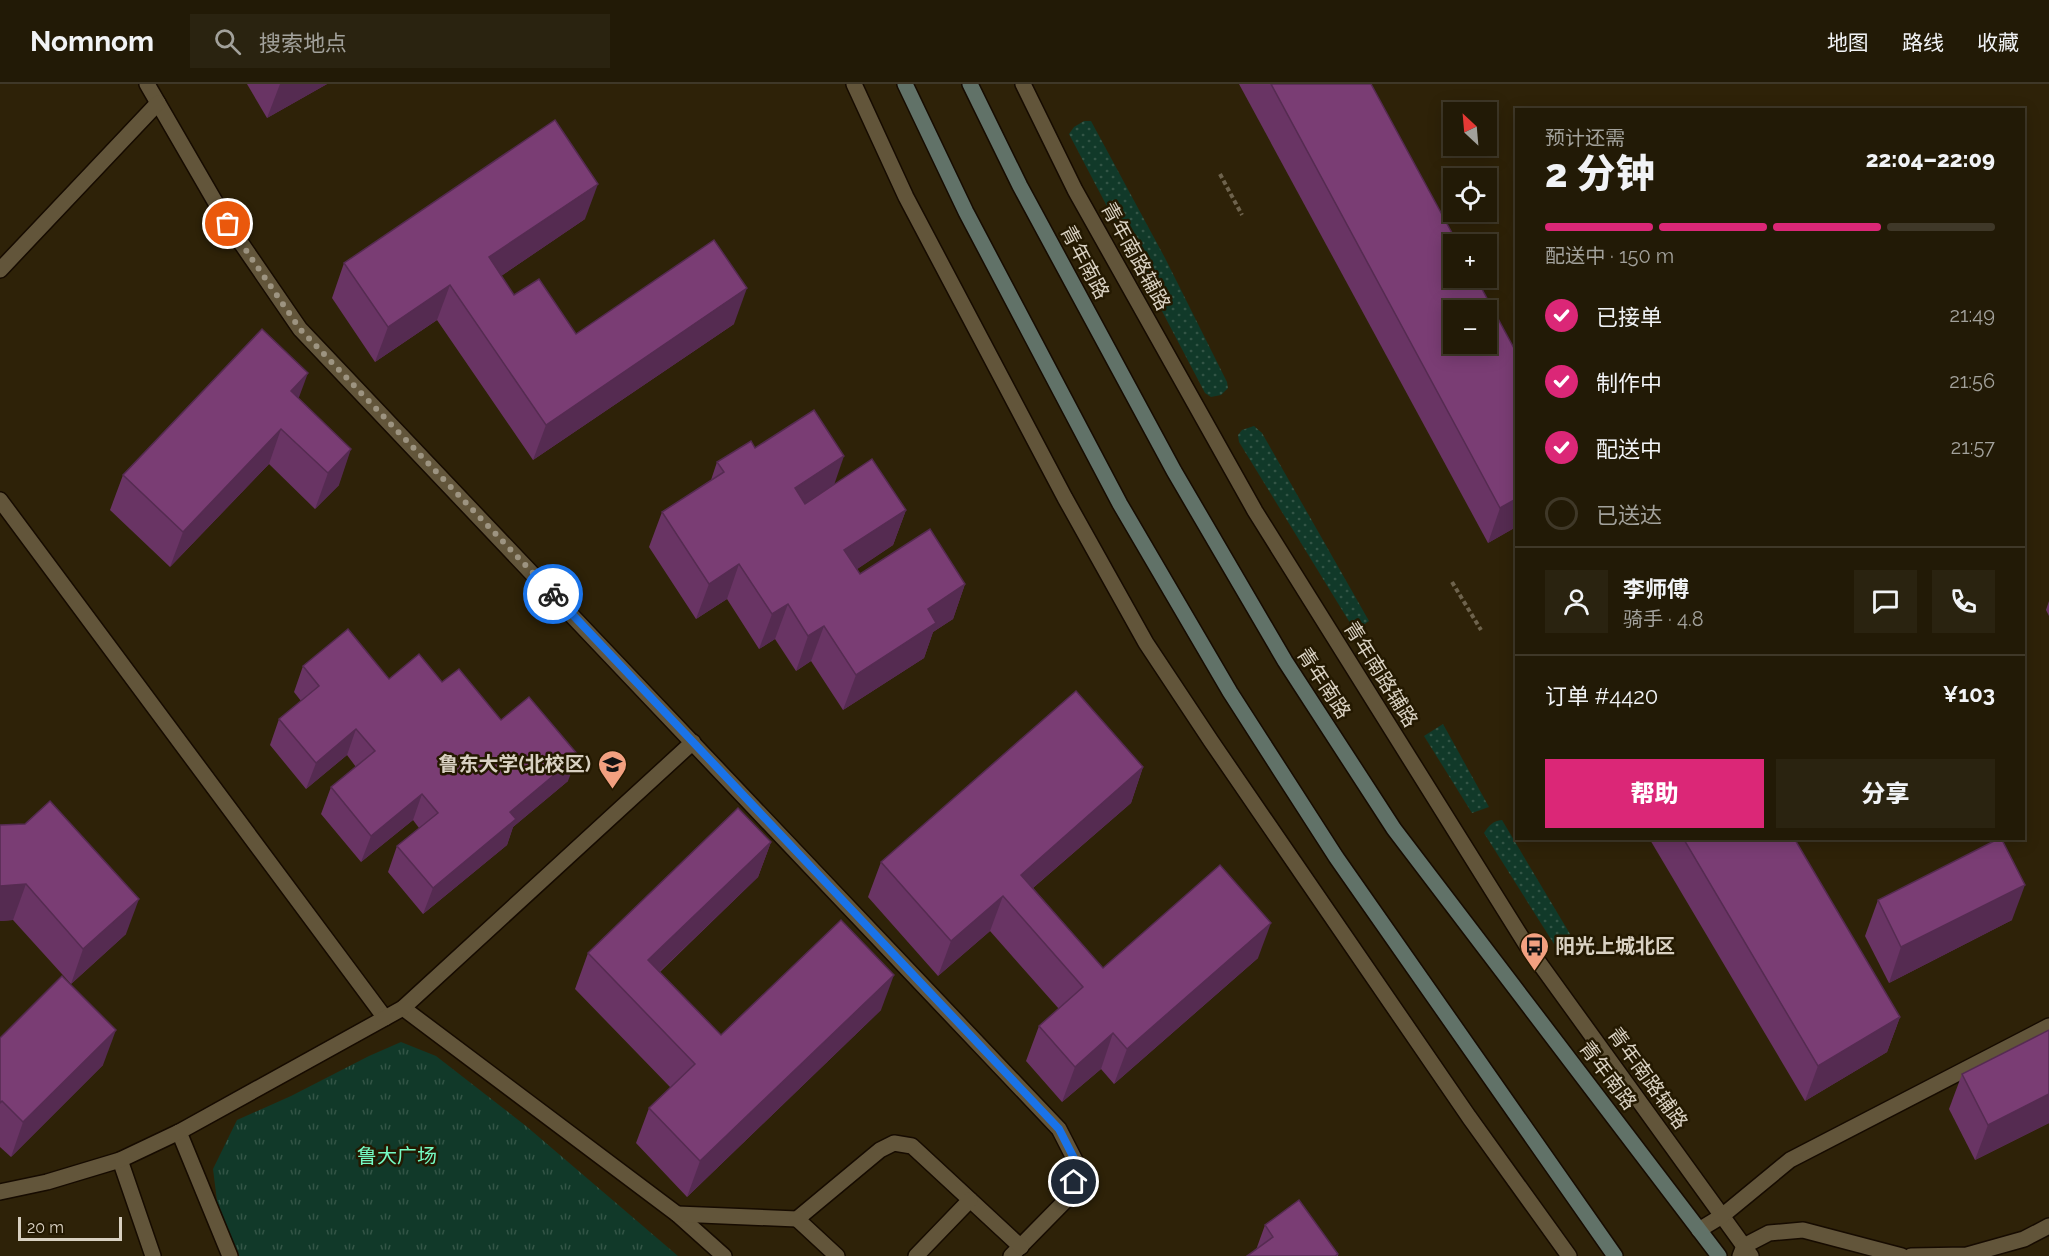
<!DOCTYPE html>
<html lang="zh">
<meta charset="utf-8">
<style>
body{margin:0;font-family:Raleway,"Noto Sans SC",sans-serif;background:#2a2310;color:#f1f3f6;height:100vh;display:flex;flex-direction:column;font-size:22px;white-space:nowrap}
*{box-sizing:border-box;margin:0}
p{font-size:20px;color:#a2a19b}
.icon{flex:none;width:33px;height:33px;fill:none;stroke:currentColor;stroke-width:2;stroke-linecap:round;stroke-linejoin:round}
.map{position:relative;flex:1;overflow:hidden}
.sheet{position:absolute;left:1515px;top:24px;width:510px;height:732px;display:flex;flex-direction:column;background:#221a06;border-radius:0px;box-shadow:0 3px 15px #0003,0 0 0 2px #3f3828}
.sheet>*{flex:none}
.needle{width:39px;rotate:334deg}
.controls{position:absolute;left:1443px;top:18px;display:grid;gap:12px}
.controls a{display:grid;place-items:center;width:54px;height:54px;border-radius:0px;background:#221a06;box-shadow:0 3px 15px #0003,0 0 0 2px #3f3828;font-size:30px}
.scale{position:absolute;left:18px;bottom:15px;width:104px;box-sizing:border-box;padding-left:6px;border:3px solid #d9d1c2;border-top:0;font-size:16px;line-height:21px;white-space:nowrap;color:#d9d1c2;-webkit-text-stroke:4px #241901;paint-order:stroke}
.pin{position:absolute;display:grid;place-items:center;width:51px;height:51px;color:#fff;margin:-26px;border:3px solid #fff;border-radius:50%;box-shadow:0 2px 6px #0007}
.courier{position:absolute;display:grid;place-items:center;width:60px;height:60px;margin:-30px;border:4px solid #1a73e8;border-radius:50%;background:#fff;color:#222;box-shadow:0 2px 8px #0007}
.overview em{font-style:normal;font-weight:800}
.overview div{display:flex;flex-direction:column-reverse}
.overview{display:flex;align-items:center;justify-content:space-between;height:102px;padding:0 30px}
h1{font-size:39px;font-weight:800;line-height:45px}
.bar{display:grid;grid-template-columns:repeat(4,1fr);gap:9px 6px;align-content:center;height:72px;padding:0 30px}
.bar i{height:8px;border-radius:4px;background:#3f3828}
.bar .selected{background:#db2777}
.bar p{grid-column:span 4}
.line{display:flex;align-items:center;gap:15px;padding:0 30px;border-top:2px solid #3f3828}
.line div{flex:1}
.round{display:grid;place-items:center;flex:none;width:63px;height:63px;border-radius:0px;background:#2a2310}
ol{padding:0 30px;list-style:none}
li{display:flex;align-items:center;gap:18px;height:66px}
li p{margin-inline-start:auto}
li .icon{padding:6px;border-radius:50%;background:#db2777;color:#fff;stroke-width:4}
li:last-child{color:#a2a19b}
li i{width:33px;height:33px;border:3px solid #3f3828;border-radius:50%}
.primary-button{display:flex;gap:12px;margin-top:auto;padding:12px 30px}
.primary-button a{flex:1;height:69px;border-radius:0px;background:#db2777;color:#fff;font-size:24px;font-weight:800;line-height:69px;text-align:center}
.primary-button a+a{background:#2a2310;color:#f1f3f6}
header{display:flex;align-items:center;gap:36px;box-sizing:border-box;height:84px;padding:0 30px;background:#221a06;border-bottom:2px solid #3f3828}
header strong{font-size:28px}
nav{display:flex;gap:33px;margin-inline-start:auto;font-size:21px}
.search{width:420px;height:54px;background:#2a2310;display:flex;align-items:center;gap:15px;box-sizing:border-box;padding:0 21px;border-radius:0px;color:#a2a19b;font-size:22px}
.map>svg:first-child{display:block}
</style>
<header>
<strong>Nomnom</strong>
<div class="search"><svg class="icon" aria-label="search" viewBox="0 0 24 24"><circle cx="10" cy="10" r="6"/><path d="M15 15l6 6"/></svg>搜索地点</div>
<nav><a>地图</a><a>路线</a><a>收藏</a></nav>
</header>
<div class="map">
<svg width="2049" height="1172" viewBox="0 0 2049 1172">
<defs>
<pattern id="grass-dots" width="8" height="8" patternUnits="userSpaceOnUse" patternTransform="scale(1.5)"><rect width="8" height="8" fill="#113929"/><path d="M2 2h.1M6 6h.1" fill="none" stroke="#335546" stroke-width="1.8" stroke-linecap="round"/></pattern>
<pattern id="park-tufts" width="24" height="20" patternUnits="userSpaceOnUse" patternTransform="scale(1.5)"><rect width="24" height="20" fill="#113929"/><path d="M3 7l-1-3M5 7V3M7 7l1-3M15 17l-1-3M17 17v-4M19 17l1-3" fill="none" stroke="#335546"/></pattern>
</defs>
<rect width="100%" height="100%" fill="#2e2208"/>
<g fill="url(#grass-dots)">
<polygon points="1084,37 1091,37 1165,174 1227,298 1228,304 1221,311 1211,313 1205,309 1069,50 1074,43"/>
<polygon points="1254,342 1262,349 1369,537 1355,547 1239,358 1238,351 1242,346"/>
<polygon points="1443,640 1489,723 1472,729 1424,652"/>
<path d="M1502,736L1570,850L1568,856L1563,860H1554L1484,749C1489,741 1493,737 1502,736Z"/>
</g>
<polygon fill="url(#park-tufts)" points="401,958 436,972 526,1042 678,1172 239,1172 217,1117 213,1085 237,1036 291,1012 369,972"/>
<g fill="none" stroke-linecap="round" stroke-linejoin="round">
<defs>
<g id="lane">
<polyline points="147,0 228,140 300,245 1059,1045 1078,1082 1069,1113 1011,1172"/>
<polyline points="854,0 906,113 1065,414 1146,559 1211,657 1469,1033 1569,1172"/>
<polyline points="1023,0 1075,106 1255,427 1527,862 1751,1172"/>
<polyline points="0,186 158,19"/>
<polyline points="0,416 385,934"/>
<polyline points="403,924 677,1130 724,1172"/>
<polyline points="179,1048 230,1172"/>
<polyline points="120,1076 153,1172"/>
<polyline points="0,1108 47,1098 120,1076 179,1048 403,924 693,658"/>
<polyline points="677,1130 797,1135 880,1066 894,1059 912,1062 1021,1163"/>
<polyline points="797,1135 837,1172"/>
<polyline points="1699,1146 1722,1132 1790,1076 2049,942"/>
<polyline points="916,1172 970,1116"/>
<polyline points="1740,1172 1744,1162 1769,1149 1803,1146 1902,1172"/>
<polyline points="1911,1172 1967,1171 2024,1155 2049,1142"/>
</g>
<g id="secondary">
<polyline points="905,0 966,128 1120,420 1230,608 1336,773 1615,1172"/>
<polyline points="970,0 1020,102 1174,387 1285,577 1394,745 1719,1172"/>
</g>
</defs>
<use href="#lane" stroke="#160b00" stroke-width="18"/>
<use href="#secondary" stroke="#160b00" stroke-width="18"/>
<g stroke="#6e634d" stroke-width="4" stroke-dasharray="4.5 3" stroke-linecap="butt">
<polyline points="1220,90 1242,131"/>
<polyline points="1452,498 1481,546"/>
</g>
<use href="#lane" stroke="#62553a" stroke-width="15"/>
<use href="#secondary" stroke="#617268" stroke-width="15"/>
</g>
<g fill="#693464">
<polygon points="247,0 327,0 267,34"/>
<polygon points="1239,0 1371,0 1516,443 1488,459"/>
<polygon points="585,135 501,192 514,211 576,250 734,240 533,376 437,236 375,278 332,214 344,179"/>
<polygon points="299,315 339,401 315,425 269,380 170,483 110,426 123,391"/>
<polygon points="755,364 834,401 906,426 893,461 857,485 860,490 965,500 953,535 933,548 924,574 843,626 811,577 796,587 775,555 759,565 727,515 696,535 649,463 662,428 711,396 717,378"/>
<polygon points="2049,517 2049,532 2046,526"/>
<polygon points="303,582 389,595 442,598 501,636 568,697 513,743 507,761 423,830 388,788 397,762 419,744 413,736 361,778 321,730 331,703 356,683 347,671 306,705 270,661 279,635 301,617 294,608"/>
<polygon points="1143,683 1131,719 1033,804 1103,884 1258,874 1114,1000 1101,985 1062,1018 1026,977 1039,942 1059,925 990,847 938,892 868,813 881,778"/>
<polygon points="0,741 126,850 71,900 13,836 0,837"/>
<polygon points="1649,754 1794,754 1900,933 1887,968 1805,1017"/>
<polygon points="771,758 758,793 660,888 721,951 881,926 687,1113 636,1059 649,1024 671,1004 575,905 588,869"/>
<polygon points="1878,816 2012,836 1889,899 1865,852"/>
<polygon points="2049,946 2049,1039 1975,1076 1949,1025 1962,990"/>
<polygon points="0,954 103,981 11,1073 0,1063"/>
<polygon points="1265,1141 1338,1170 1338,1172 1247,1172 1256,1166"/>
</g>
<g fill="#552b51">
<polygon points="280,0 327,0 267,34"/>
<polygon points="598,100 585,135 476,209 489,173"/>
<polygon points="450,201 437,236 375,278 388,243"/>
<polygon points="747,204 734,240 533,376 546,341"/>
<polygon points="308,289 295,324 291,307"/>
<polygon points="281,345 269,380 170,483 183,448"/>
<polygon points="351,365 339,401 315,425 328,389"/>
<polygon points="844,372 832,407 782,439 795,404"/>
<polygon points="1516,415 1516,443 1488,459 1500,424"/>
<polygon points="906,426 893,461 832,502 844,466"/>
<polygon points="739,480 727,515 696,535 709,500"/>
<polygon points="965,500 953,535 933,548 924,574 843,626 856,591 928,525"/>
<polygon points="788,520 775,555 759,565 772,530"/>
<polygon points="824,542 811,577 796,587 808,552"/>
<polygon points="356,645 347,671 306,705 316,679"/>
<polygon points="578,671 568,697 513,743 507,761 423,830 433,804 510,728"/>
<polygon points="1143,683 1131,719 1012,822 1021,791"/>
<polygon points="422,710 413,736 361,778 371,752"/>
<polygon points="771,758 758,793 635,911 648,876"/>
<polygon points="26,800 13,836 0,837 0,802"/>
<polygon points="2025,801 2012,836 1889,899 1901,863"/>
<polygon points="1003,812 990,847 938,892 951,857"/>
<polygon points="139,815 126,850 71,900 83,865"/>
<polygon points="1271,839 1258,874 1114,1000 1127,965"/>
<polygon points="894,891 881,926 687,1113 700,1077"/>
<polygon points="1900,933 1887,968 1805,1017 1818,982"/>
<polygon points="116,946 103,981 11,1073 23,1038"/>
<polygon points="1113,949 1101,985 1062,1018 1075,983"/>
<polygon points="2049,1010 2049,1039 1975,1076 1988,1041"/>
</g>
<g fill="#7a3d74" stroke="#552b51" stroke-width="1.5" fill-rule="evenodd">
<path d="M1271,0H1371L1458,160H1454V194H1476L1516,268V415L1500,424ZM1454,226H1486V260H1454Z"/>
<polygon points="555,36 598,100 489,173 514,211 539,195 576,250 714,156 747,204 546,341 450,201 388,243 344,179"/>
<polygon points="262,245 308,289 291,307 351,365 328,389 281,345 183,448 123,391"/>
<polygon points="814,326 844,372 795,404 805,420 872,375 906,426 844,466 860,490 930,445 965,500 928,525 936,539 856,591 824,542 808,552 788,520 772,530 739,480 709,500 662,428 724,388 717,378 751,357 755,364"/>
<polygon points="348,545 389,595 419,570 442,598 459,585 501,636 529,613 578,671 510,728 516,735 433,804 397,762 438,729 422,710 371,752 331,703 375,667 356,645 316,679 279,635 319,602 303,582"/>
<polygon points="1076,607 1143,683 1021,791 1103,884 1220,781 1271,839 1127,965 1113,949 1075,983 1039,942 1083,903 1003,812 951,857 881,778"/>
<polygon points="50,717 139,815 83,865 26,800 0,802 0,741 25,740"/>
<polygon points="738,724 771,758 648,876 721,951 841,836 894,891 700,1077 649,1024 695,980 588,869"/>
<polygon points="1683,754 1794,754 1900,933 1818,982"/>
<polygon points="2000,754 2001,754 2025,801 1901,863 1878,816"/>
<polygon points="62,892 116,946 23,1038 2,1017 0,1019 0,954"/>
<polygon points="2049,946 2049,1010 1988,1041 1962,990"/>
<polygon points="1299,1116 1338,1170 1335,1172 1247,1172 1273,1153 1265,1141"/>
</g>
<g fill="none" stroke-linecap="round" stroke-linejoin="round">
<polyline stroke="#9d9481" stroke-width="6" stroke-dasharray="0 10.8" points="228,140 300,245 553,510"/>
<polyline stroke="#1a73e8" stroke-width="8" points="553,510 1059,1045 1078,1082 1074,1098"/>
</g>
<defs>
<symbol id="university-pin" viewBox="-11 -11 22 30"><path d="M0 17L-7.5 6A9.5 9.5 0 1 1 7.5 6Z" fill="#f2a080" stroke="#241901"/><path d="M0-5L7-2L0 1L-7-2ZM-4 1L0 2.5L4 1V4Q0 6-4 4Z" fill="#111"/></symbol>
<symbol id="bus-pin" viewBox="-11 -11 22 30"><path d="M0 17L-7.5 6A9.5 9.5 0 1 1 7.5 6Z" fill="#f2a080" stroke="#241901"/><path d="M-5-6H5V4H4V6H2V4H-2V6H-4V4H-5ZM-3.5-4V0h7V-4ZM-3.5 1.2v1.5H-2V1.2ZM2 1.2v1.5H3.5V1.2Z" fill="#111"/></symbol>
</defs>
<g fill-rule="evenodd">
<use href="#university-pin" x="596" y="664" width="33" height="45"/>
<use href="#bus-pin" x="1518" y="846" width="33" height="45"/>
</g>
<g text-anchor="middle" stroke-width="5" stroke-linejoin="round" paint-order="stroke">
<g font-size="20" fill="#d9d1c2" stroke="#241901">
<text transform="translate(1136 172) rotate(61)" y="7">青年南路辅路</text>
<text transform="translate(1085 178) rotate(62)" y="7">青年南路</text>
<text transform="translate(1381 590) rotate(58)" y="7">青年南路辅路</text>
<text transform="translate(1324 599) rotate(57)" y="7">青年南路</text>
<text transform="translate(1608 991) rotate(53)" y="7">青年南路</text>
<text transform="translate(1648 994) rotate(54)" y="7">青年南路辅路</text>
</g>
<g font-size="20" font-weight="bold" fill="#d9d1c2" stroke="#241901" text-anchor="end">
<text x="591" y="687">鲁东大学(北校区)</text>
<text x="1555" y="869" text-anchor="start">阳光上城北区</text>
</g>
<g font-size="20" fill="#75fbc4" stroke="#241901">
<text x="397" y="1079">鲁大广场</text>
</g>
</g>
</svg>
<div class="controls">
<a><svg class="needle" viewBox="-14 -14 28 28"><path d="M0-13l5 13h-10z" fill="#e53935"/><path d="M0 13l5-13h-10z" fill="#a2a19b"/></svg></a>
<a><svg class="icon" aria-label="locate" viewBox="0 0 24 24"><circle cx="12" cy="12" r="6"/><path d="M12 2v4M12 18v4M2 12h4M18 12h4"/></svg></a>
<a>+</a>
<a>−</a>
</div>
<div class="scale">20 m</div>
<div class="pin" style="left:228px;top:140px;background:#ea580c"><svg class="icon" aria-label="bag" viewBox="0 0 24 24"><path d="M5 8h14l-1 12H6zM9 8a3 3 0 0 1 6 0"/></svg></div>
<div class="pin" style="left:1074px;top:1098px;background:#1f2937"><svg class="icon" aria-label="home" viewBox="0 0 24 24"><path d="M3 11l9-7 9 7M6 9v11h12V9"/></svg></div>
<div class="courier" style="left:553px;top:510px"><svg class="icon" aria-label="bike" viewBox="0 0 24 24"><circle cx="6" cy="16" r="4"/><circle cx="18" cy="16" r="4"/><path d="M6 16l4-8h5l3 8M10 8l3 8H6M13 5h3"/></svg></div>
<section class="sheet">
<div class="overview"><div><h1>2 分钟</h1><p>预计还需</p></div><em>22:04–22:09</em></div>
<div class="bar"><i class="selected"></i><i class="selected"></i><i class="selected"></i><i></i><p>配送中 · 150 m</p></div>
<ol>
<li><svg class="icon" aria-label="check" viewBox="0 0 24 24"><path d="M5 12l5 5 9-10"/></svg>已接单<p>21:49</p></li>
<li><svg class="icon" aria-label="check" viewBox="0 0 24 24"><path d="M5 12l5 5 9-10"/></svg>制作中<p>21:56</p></li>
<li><svg class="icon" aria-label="check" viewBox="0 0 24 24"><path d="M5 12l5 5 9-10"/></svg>配送中<p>21:57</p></li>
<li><i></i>已送达</li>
</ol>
<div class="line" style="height:108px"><a class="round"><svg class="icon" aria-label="person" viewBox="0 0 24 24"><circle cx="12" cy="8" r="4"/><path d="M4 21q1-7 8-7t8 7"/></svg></a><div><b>李师傅</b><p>骑手 · 4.8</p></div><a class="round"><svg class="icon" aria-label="chat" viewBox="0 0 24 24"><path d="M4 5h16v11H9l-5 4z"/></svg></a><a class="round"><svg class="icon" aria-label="phone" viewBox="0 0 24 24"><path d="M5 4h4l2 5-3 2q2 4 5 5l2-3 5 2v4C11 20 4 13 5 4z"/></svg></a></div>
<div class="line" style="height:78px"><div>订单 #4420</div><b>¥103</b></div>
<div class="primary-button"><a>帮助</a><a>分享</a></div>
</section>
</div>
